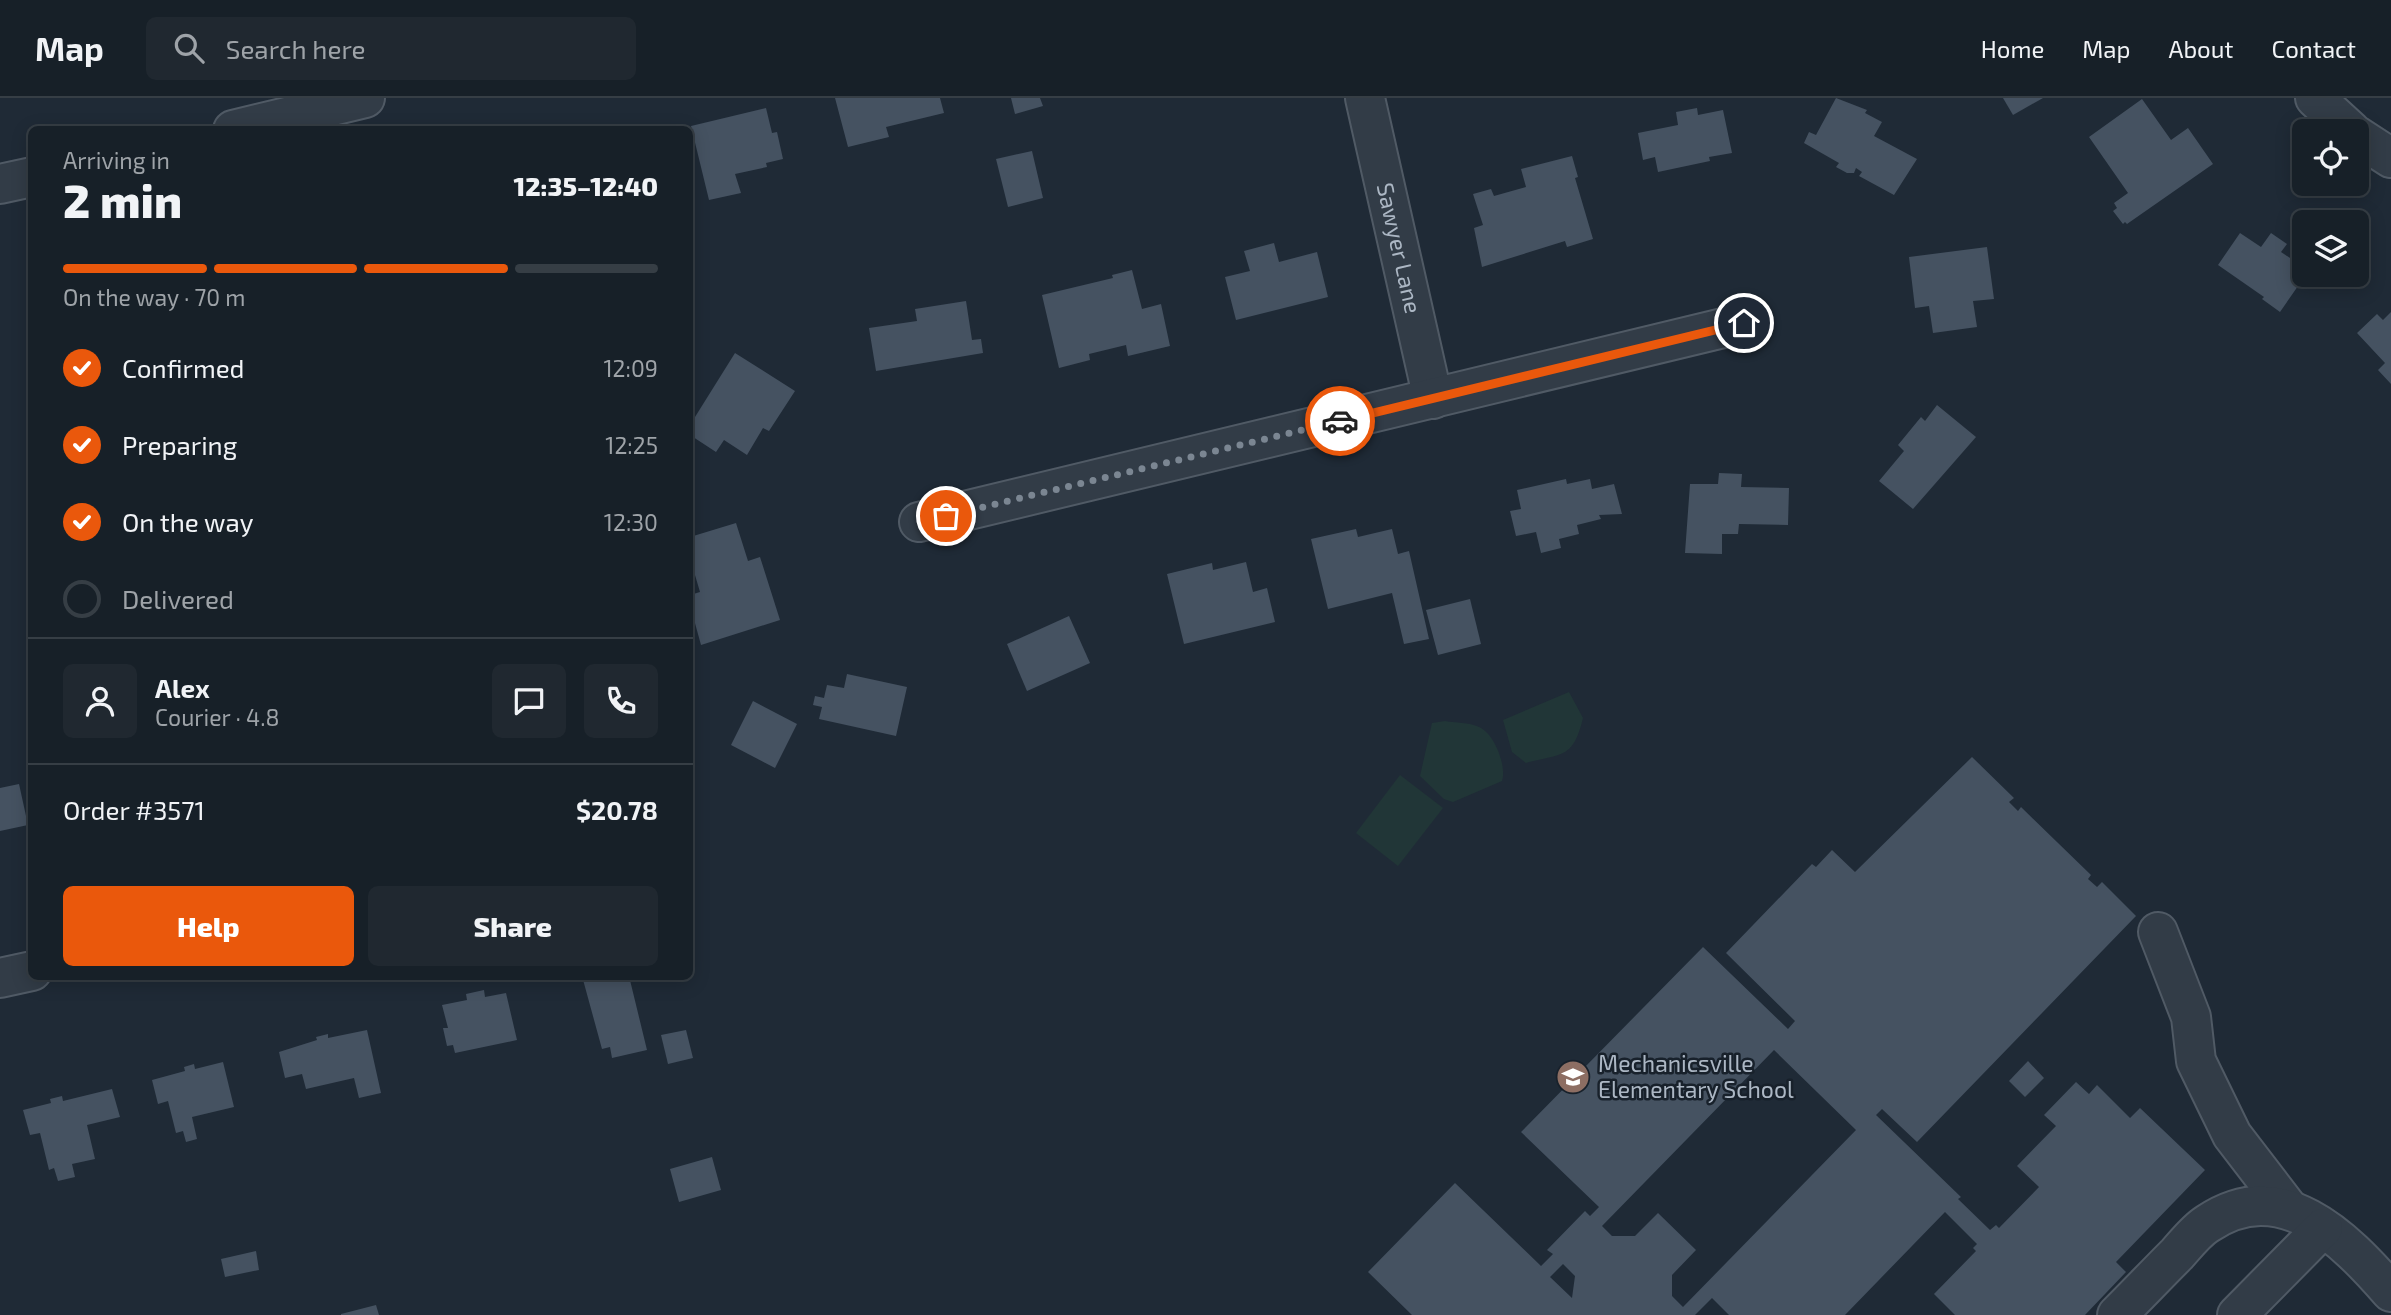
<!DOCTYPE html>
<meta charset="utf-8">
<style>
body{margin:0;font-family:"Exo 2",sans-serif;background:#202830;color:#f1f3f6;height:100vh;display:flex;flex-direction:column;font-size:26px;white-space:nowrap}
*{box-sizing:border-box;margin:0}
p{font-size:23px;color:#9ea3a8}
.icon{flex:none;width:38px;height:38px;fill:none;stroke:currentColor;stroke-width:2;stroke-linecap:round;stroke-linejoin:round}
.map{position:relative;flex:1;overflow:hidden}
.sheet{position:absolute;left:28px;top:28px;width:665px;height:854px;display:flex;flex-direction:column;background:#172028;border-radius:10px;box-shadow:0 4px 18px #0003,0 0 0 2px #363e45}
.sheet>*{flex:none}
.controls{position:absolute;left:2292px;top:21px;display:grid;gap:14px}
.controls a{display:grid;place-items:center;width:77px;height:77px;border-radius:10px;background:#172028;box-shadow:0 4px 18px #0003,0 0 0 2px #363e45;font-size:35px}
.pin{position:absolute;display:grid;place-items:center;width:60px;height:60px;color:#fff;margin:-30px;border:4px solid #fff;border-radius:50%;box-shadow:0 2px 7px #0007}
.courier{position:absolute;display:grid;place-items:center;width:70px;height:70px;margin:-35px;border:5px solid #ea580c;border-radius:50%;background:#fff;color:#222;box-shadow:0 2px 9px #0007}
.summary em{font-style:normal;font-weight:800}
.summary div{display:flex;flex-direction:column-reverse}
.summary{display:flex;align-items:center;justify-content:space-between;height:119px;padding:0 35px}
h1{font-size:46px;font-weight:800;line-height:52px}
.bar{display:grid;grid-template-columns:repeat(4,1fr);gap:10px 7px;align-content:center;height:84px;padding:0 35px}
.bar i{height:9px;border-radius:5px;background:#363e45}
.bar .on{background:#ea580c}
.bar p{grid-column:span 4}
.line{display:flex;align-items:center;gap:18px;padding:0 35px;border-top:2px solid #363e45}
.line div{flex:1}
.round{display:grid;place-items:center;flex:none;width:74px;height:74px;border-radius:10px;background:#202830}
ol{padding:0 35px;list-style:none}
li{display:flex;align-items:center;gap:21px;height:77px}
li p{margin-inline-start:auto}
li .icon{padding:7px;border-radius:50%;background:#ea580c;color:#fff;stroke-width:4}
li:last-child{color:#9ea3a8}
li i{width:38px;height:38px;border:4px solid #363e45;border-radius:50%}
.button{display:flex;gap:14px;margin-top:auto;padding:14px 35px}
.button a{flex:1;height:80px;border-radius:10px;background:#ea580c;color:#fff;font-size:28px;font-weight:800;line-height:80px;text-align:center}
.button a+a{background:#202830;color:#f1f3f6}
header{display:flex;align-items:center;gap:42px;box-sizing:border-box;height:98px;padding:0 35px;background:#172028;border-bottom:2px solid #363e45}
header strong{font-size:33px}
nav{display:flex;gap:38px;margin-inline-start:auto;font-size:24px}
.search{width:490px;height:63px;background:#202830;display:flex;align-items:center;gap:18px;box-sizing:border-box;padding:0 24px;border-radius:10px;color:#9ea3a8;font-size:26px}
.map>svg:first-child{display:block}
</style>
<header>
<strong>Map</strong>
<div class="search"><svg class="icon" aria-label="search" viewBox="0 0 24 24"><circle cx="10" cy="10" r="6"/><path d="M15 15l6 6"/></svg>Search here</div>
<nav><a>Home</a><a>Map</a><a>About</a><a>Contact</a></nav>
</header>
<div class="map">
<svg width="2391" height="1217" viewBox="0 0 2391 1217">
<rect width="100%" height="100%" fill="#1f2a36"/>
<g fill="#213637">
<path d="M1569,594L1583,620C1573,661 1563,655 1526,665L1512,654L1503,622Z"/>
<path d="M1445,623C1455,625 1469,624 1479,629C1494,635 1507,668 1502,683L1453,704L1444,701L1420,678L1432,625Z"/>
<polygon points="1400,677 1443,710 1398,768 1356,735"/>
</g>
<g fill="#455261" fill-rule="evenodd">
<polygon points="835,0 940,0 944,15 886,29 889,39 848,49"/>
<polygon points="1011,0 1040,0 1043,8 1015,16"/>
<polygon points="1836,0 1867,12 1865,15 1882,24 1874,38 1917,61 1894,97 1859,78 1862,74 1856,70 1854,75 1847,75 1836,69 1839,65 1804,45 1809,34 1816,37"/>
<polygon points="2003,0 2043,0 2013,17"/>
<polygon points="2142,1 2171,42 2188,30 2213,66 2127,126 2125,124 2123,126 2113,113 2117,110 2114,105 2128,95 2089,39"/>
<polygon points="766,10 772,35 777,34 783,61 766,65 767,69 735,76 741,95 709,102 691,28"/>
<polygon points="1697,10 1698,17 1723,12 1732,55 1709,59 1710,63 1658,74 1655,59 1643,62 1638,35 1678,27 1676,14"/>
<polygon points="1032,53 1043,100 1008,109 996,61"/>
<polygon points="1572,58 1578,79 1575,80 1593,141 1567,149 1565,143 1482,169 1474,130 1483,127 1473,96 1491,91 1494,98 1526,89 1521,71"/>
<polygon points="2240,135 2261,149 2271,135 2287,146 2281,154 2305,170 2305,178 2280,214 2262,201 2264,199 2218,167"/>
<polygon points="1274,145 1279,164 1317,154 1328,199 1236,222 1225,179 1250,173 1244,153"/>
<polygon points="1987,149 1994,201 1973,203 1977,229 1933,235 1929,208 1915,210 1909,159"/>
<polygon points="1132,172 1142,211 1161,206 1170,248 1128,258 1126,247 1089,256 1090,262 1059,270 1042,197 1113,180 1112,177"/>
<polygon points="966,203 972,242 981,241 983,255 876,273 869,230 917,223 915,211"/>
<polygon points="2391,214 2391,286 2378,272 2385,265 2357,235 2377,216 2383,222"/>
<polygon points="735,255 795,293 769,333 763,330 747,357 724,342 716,354 690,337 690,327"/>
<polygon points="1937,307 1976,339 1913,411 1879,383 1904,353 1898,347 1921,319 1925,323"/>
<polygon points="1719,375 1742,376 1741,389 1789,390 1788,427 1739,426 1738,436 1722,436 1722,456 1685,455 1690,386 1718,386"/>
<polygon points="1566,381 1567,386 1590,381 1592,391 1614,386 1622,416 1599,417 1601,421 1577,427 1579,436 1559,441 1561,450 1541,455 1536,434 1516,438 1510,413 1521,411 1517,392"/>
<polygon points="736,425 748,463 760,459 780,522 701,547 690,507 690,497 700,494 690,460 690,439"/>
<polygon points="1356,431 1358,439 1392,431 1398,456 1409,453 1429,541 1404,546 1392,495 1328,511 1311,441"/>
<polygon points="1246,464 1253,494 1267,490 1275,524 1184,546 1167,476 1212,465 1213,472"/>
<polygon points="1470,501 1481,546 1438,557 1426,512"/>
<polygon points="1069,518 1090,565 1027,593 1007,546"/>
<polygon points="847,576 907,589 896,638 819,621 822,609 813,607 815,598 824,600 827,587 844,590"/>
<polygon points="753,603 797,626 775,670 731,647"/>
<path d="M1972,659L2014,700L2009,704L2018,713L2021,709L2091,777L2088,781L2097,789L2102,784L2136,818L1917,1044L1882,1011L1876,1017L1961,1099L1958,1101L1990,1132L1996,1127L1999,1130L2039,1089L2017,1068L2056,1028L2044,1017L2076,984L2089,996L2097,987L2130,1020L2140,1010L2205,1072L2116,1164L2126,1174L2085,1217H1955L1934,1196L1976,1153L1973,1150L1977,1146L1945,1114L1845,1217H1729L1712,1200L1695,1217H1412L1368,1174L1455,1085L1541,1168L1553,1156L1547,1152L1585,1113L1590,1118L1599,1109L1521,1034L1703,849L1788,931L1795,923L1726,855L1812,766L1816,769L1832,752L1855,774ZM1774,952L1856,1032L1683,1209L1672,1198V1177L1696,1152L1658,1115L1635,1138H1612L1602,1128ZM1563,1166L1575,1178L1572,1200L1550,1179Z"/>
<polygon points="19,686 28,727 0,733 0,690"/>
<polygon points="582,878 629,878 647,952 612,960 610,949 602,951"/>
<polygon points="484,892 485,899 506,895 517,942 455,955 453,947 447,948 443,930 448,930 442,907 467,902 466,896"/>
<polygon points="367,932 381,995 359,1000 354,980 306,991 302,976 285,980 279,954 317,942 316,939 328,936 328,940"/>
<polygon points="686,932 693,960 668,966 661,937"/>
<polygon points="2028,963 2044,980 2025,999 2009,983"/>
<polygon points="223,964 234,1009 192,1019 197,1041 186,1044 183,1033 176,1035 168,1003 158,1006 152,982 185,973 184,969 194,966 195,971"/>
<polygon points="112,991 120,1019 87,1027 95,1061 72,1066 75,1079 58,1083 54,1070 49,1072 40,1035 30,1037 23,1012 51,1005 50,1001 62,998 63,1003"/>
<polygon points="712,1059 721,1092 679,1104 670,1071"/>
<polygon points="256,1153 259,1172 225,1179 221,1161"/>
<polygon points="376,1207 379,1217 341,1217 341,1216"/>
</g>
<g fill="none" stroke-linecap="round" stroke-linejoin="round">
<defs>
<g id="minor">
<path id="s1" d="M1365,0L1433,301"/>
<polyline points="2315,0 2351,33"/>
<polyline points="233,32 365,0"/>
<polyline points="2357,38 2391,60"/>
<polyline points="0,86 32,79"/>
<polyline points="919,424 1744,225"/>
<polyline points="2158,834 2191,919 2196,963 2232,1037 2288,1110"/>
<polyline points="0,880 32,873"/>
<path d="M2117,1217C2137,1197 2157,1176 2177,1156C2186,1146 2196,1133 2207,1126C2281,1076 2344,1140 2391,1194"/>
<polyline points="2237,1217 2323,1130"/>
</g>
</defs>
<use href="#minor" stroke="#505a65" stroke-width="42"/>
<use href="#minor" stroke="#323c47" stroke-width="38"/>
</g>
<g fill="none" stroke-linecap="round" stroke-linejoin="round">
<polyline stroke="#7b8692" stroke-width="7" stroke-dasharray="0 12.6" points="946,418 1340,323"/>
<polyline stroke="#ea580c" stroke-width="9" points="1340,323 1744,225"/>
</g>
<defs>
<symbol id="school-disc" viewBox="-11 -11 22 22"><circle r="9.5" fill="#8d6e63" stroke="#18212b"/><path d="M0-5L7-2L0 1L-7-2ZM-4 1L0 2.5L4 1V4Q0 6-4 4Z" fill="#fff"/></symbol>
</defs>
<g fill-rule="evenodd">
<use href="#school-disc" x="1554" y="960" width="38" height="38"/>
</g>
<g text-anchor="middle" stroke-width="5" stroke-linejoin="round" paint-order="stroke">
<g font-size="23" fill="#acb7c4" stroke="#18212b">
<text dy="8" stroke="none"><textPath href="#s1" startOffset="154">Sawyer Lane</textPath></text>
</g>
<g font-size="23" fill="#acb7c4" stroke="#18212b" text-anchor="start">
<text x="1598" y="974">Mechanicsville<tspan x="1598" dy="26">Elementary School</tspan></text>
</g>
</g>
</svg>
<div class="controls">
<a><svg class="icon" aria-label="locate" viewBox="0 0 24 24"><circle cx="12" cy="12" r="6"/><path d="M12 2v4M12 18v4M2 12h4M18 12h4"/></svg></a>
<a><svg class="icon" aria-label="layers" viewBox="0 0 24 24"><path d="M12 4l9 5-9 5-9-5zM3 14l9 5 9-5"/></svg></a>
</div>
<div class="pin" style="left:946px;top:418px;background:#ea580c"><svg class="icon" aria-label="bag" viewBox="0 0 24 24"><path d="M5 8h14l-1 12H6zM9 8a3 3 0 0 1 6 0"/></svg></div>
<div class="pin" style="left:1744px;top:225px;background:#1f2937"><svg class="icon" aria-label="home" viewBox="0 0 24 24"><path d="M3 11l9-7 9 7M6 9v11h12V9"/></svg></div>
<div class="courier" style="left:1340px;top:323px"><svg class="icon" aria-label="car" viewBox="0 0 24 24"><path d="M5 17H2v-5l4-1 3-4h7l3 4 3 1v5h-3M9 17h6M6 11h13"/><circle cx="7" cy="17" r="2"/><circle cx="17" cy="17" r="2"/></svg></div>
<section class="sheet">
<div class="summary"><div><h1>2 min</h1><p>Arriving in</p></div><em>12:35–12:40</em></div>
<div class="bar"><i class="on"></i><i class="on"></i><i class="on"></i><i></i><p>On the way · 70 m</p></div>
<ol>
<li><svg class="icon" aria-label="check" viewBox="0 0 24 24"><path d="M5 12l5 5 9-10"/></svg>Confirmed<p>12:09</p></li>
<li><svg class="icon" aria-label="check" viewBox="0 0 24 24"><path d="M5 12l5 5 9-10"/></svg>Preparing<p>12:25</p></li>
<li><svg class="icon" aria-label="check" viewBox="0 0 24 24"><path d="M5 12l5 5 9-10"/></svg>On the way<p>12:30</p></li>
<li><i></i>Delivered</li>
</ol>
<div class="line" style="height:126px"><a class="round"><svg class="icon" aria-label="person" viewBox="0 0 24 24"><circle cx="12" cy="8" r="4"/><path d="M4 21q1-7 8-7t8 7"/></svg></a><div><b>Alex</b><p>Courier · 4.8</p></div><a class="round"><svg class="icon" aria-label="chat" viewBox="0 0 24 24"><path d="M4 5h16v11H9l-5 4z"/></svg></a><a class="round"><svg class="icon" aria-label="phone" viewBox="0 0 24 24"><path d="M5 4h4l2 5-3 2q2 4 5 5l2-3 5 2v4C11 20 4 13 5 4z"/></svg></a></div>
<div class="line" style="height:91px"><div>Order #3571</div><b>$20.78</b></div>
<div class="button"><a>Help</a><a>Share</a></div>
</section>
</div>
